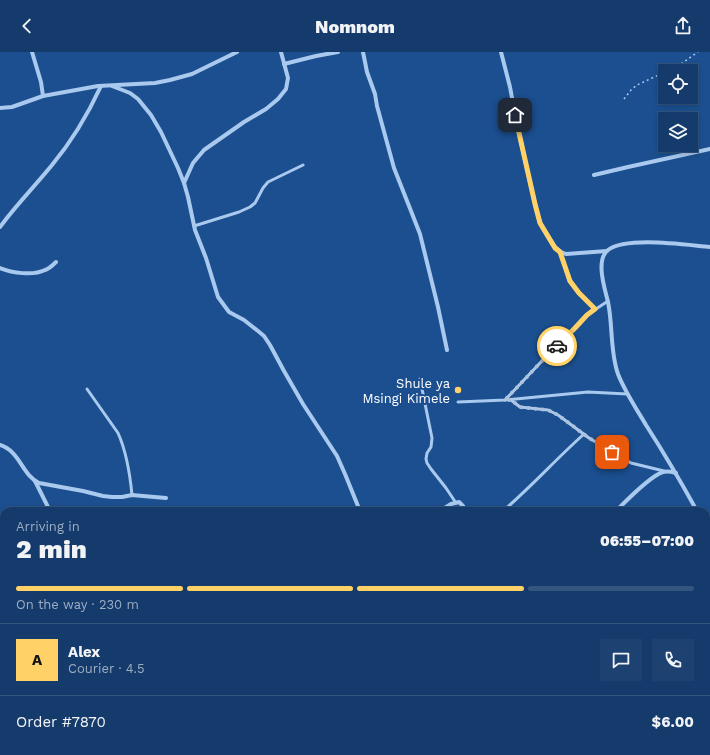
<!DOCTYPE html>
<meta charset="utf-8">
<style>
body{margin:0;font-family:"Work Sans",sans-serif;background:#1d4271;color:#f1f3f6;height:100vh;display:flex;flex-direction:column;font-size:15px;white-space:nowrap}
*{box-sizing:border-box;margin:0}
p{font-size:13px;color:#9dadc1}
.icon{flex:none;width:22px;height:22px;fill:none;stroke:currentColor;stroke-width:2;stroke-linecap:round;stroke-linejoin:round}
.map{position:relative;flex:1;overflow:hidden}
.panel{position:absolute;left:0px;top:455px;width:710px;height:248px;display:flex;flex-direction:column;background:#143b6b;border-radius:12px 12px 0 0;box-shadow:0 2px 6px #0003,0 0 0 1px #33557e}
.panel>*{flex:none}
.tools{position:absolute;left:658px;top:12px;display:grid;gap:8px}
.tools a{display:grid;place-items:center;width:40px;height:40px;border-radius:0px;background:#143b6b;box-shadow:0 2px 6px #0003,0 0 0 1px #33557e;font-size:20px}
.pin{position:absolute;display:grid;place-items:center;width:34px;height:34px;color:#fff;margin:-17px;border-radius:8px;box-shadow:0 2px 6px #0006}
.courier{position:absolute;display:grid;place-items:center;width:40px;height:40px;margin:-20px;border:3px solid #ffd166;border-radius:50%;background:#fff;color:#222;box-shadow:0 1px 5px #0007}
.head em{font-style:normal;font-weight:800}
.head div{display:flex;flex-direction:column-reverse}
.head{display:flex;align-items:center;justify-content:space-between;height:68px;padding:0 16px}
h1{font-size:26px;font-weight:800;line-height:30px}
.bar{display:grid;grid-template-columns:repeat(4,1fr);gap:6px 4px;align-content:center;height:48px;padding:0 16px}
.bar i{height:5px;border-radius:3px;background:#33557e}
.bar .current{background:#ffd166}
.bar p{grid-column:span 4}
.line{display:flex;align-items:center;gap:10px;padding:0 16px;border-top:1px solid #33557e}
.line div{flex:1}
.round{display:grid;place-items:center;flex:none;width:42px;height:42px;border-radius:0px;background:#1d4271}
header{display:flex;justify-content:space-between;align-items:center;height:52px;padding:0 16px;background:#143b6b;font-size:18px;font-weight:800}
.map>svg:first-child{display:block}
</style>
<header><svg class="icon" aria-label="back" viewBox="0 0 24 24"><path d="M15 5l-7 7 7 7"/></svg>Nomnom<svg class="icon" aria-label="share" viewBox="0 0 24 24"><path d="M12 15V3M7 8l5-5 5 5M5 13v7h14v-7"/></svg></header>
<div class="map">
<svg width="710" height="703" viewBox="0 0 710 703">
<rect width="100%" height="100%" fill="#1b4f8f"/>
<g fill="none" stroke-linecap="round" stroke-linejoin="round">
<g stroke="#a9c9ee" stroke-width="1.5" stroke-dasharray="2 3" stroke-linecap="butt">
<polyline points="668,19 678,14 698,0"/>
<polyline points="624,47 631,38 637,33 665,20"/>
</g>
<g stroke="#a9c9ee" stroke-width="3">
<polyline points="194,174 239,160 250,155 255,151 263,136 268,130 303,113"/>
<polyline points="561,200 569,229 579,241 595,257"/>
<polyline points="420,327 432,386 431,395 427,401 426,407 427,411 431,417 446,436 456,451"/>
<path d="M87,337L118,381C127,401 130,422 132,443"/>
<polyline points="505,348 540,311 575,276 587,263 608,249"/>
<polyline points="511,348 520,355 548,358 558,363 589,386 631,411 664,419"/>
<polyline points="458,350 505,348 588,340 627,342"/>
<path d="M503,459C531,435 556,407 584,382"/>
</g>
<g stroke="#a9c9ee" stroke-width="4">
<polyline points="32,0 41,30 43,44"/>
<polyline points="363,0 367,20 375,42 377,54 394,116 411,159 420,182 438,255 447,298"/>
<polyline points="501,0 510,35 517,73 535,152 540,171 555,195 561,200 566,202 607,199"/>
<polyline points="284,12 316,4 338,0"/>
<polyline points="112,34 130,41 138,47 151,63 161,80 178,116 184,131 188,145 195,178 206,206 218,245 229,260 244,268 258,279 264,284 270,293 284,319 303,352 337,404 345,422 360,459"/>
<polyline points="0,56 12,55 43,44 98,34 155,31 170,28 192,22 237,0"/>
<polyline points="594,123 628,115 710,97"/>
<polyline points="184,131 193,111 204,98 244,70 266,57 278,47 286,37 288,26 281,0"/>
<path d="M0,175C16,153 35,134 52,113C72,89 88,62 101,34"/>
<path d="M0,216C12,221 33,224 45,218C49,217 53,213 56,210"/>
<path d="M0,393C20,399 22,423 39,431L83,439L103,444L112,445H122L132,443L143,444L166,446"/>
<polyline points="35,429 50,459"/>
<polyline points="440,459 451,452 459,450 463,454 466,459"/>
<path d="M616,459C626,449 650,424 663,420C667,419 672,420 676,421"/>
<path d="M697,459C681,430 664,401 646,373C636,356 625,340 618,322C610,300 613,274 608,250C605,237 595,208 608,198C627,184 686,193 710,195"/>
<polyline points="706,476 710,484"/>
<polyline points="0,585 4,588"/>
<polyline points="252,699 255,703"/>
<polyline points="645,699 648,703"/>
<polyline points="658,699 662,703"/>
<polyline points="55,703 67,699"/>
<polyline points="69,703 70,699"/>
</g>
</g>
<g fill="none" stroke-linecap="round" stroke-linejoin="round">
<polyline stroke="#afc1d8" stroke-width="4" stroke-dasharray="0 7.2" points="557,294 540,311 505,348 511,348 520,355 548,358 558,363 589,386 612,400"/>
<polyline stroke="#ffd166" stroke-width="5" points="515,63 535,152 540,171 555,196 560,200 570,229 579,241 595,257 587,263 575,276 557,294"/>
</g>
<circle fill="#ffd166" stroke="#1b4f8f" stroke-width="1.5" cx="458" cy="338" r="4"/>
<g text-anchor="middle" stroke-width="4" stroke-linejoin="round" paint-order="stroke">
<g font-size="13" fill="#fff" stroke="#1b4f8f" text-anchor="end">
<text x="450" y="336">Shule ya<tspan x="450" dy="15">Msingi Kimele</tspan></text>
</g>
</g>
</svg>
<div class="tools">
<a><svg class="icon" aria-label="locate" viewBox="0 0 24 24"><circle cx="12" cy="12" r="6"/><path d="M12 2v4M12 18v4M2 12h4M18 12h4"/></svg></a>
<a><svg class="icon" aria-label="layers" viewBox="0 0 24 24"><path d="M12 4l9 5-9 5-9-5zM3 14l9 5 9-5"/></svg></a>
</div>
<div class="pin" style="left:612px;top:400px;background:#ea580c"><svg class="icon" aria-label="bag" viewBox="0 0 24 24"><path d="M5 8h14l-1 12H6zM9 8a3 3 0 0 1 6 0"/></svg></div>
<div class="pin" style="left:515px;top:63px;background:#1f2937"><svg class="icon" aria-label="home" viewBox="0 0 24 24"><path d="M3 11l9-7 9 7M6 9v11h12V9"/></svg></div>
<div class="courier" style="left:557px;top:294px"><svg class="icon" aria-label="car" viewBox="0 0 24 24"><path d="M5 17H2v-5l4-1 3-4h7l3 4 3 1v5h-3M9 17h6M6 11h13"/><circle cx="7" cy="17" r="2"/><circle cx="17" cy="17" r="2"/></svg></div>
<section class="panel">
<div class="head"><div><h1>2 min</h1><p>Arriving in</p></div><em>06:55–07:00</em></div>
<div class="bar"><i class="current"></i><i class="current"></i><i class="current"></i><i></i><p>On the way · 230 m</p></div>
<div class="line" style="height:72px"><b class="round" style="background:#ffd166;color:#111">A</b><div><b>Alex</b><p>Courier · 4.5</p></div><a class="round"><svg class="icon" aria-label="chat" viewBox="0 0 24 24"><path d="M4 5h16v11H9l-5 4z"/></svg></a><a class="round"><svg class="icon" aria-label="phone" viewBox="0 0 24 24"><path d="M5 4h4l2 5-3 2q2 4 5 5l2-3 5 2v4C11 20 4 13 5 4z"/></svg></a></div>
<div class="line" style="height:52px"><div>Order #7870</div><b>$6.00</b></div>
</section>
</div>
